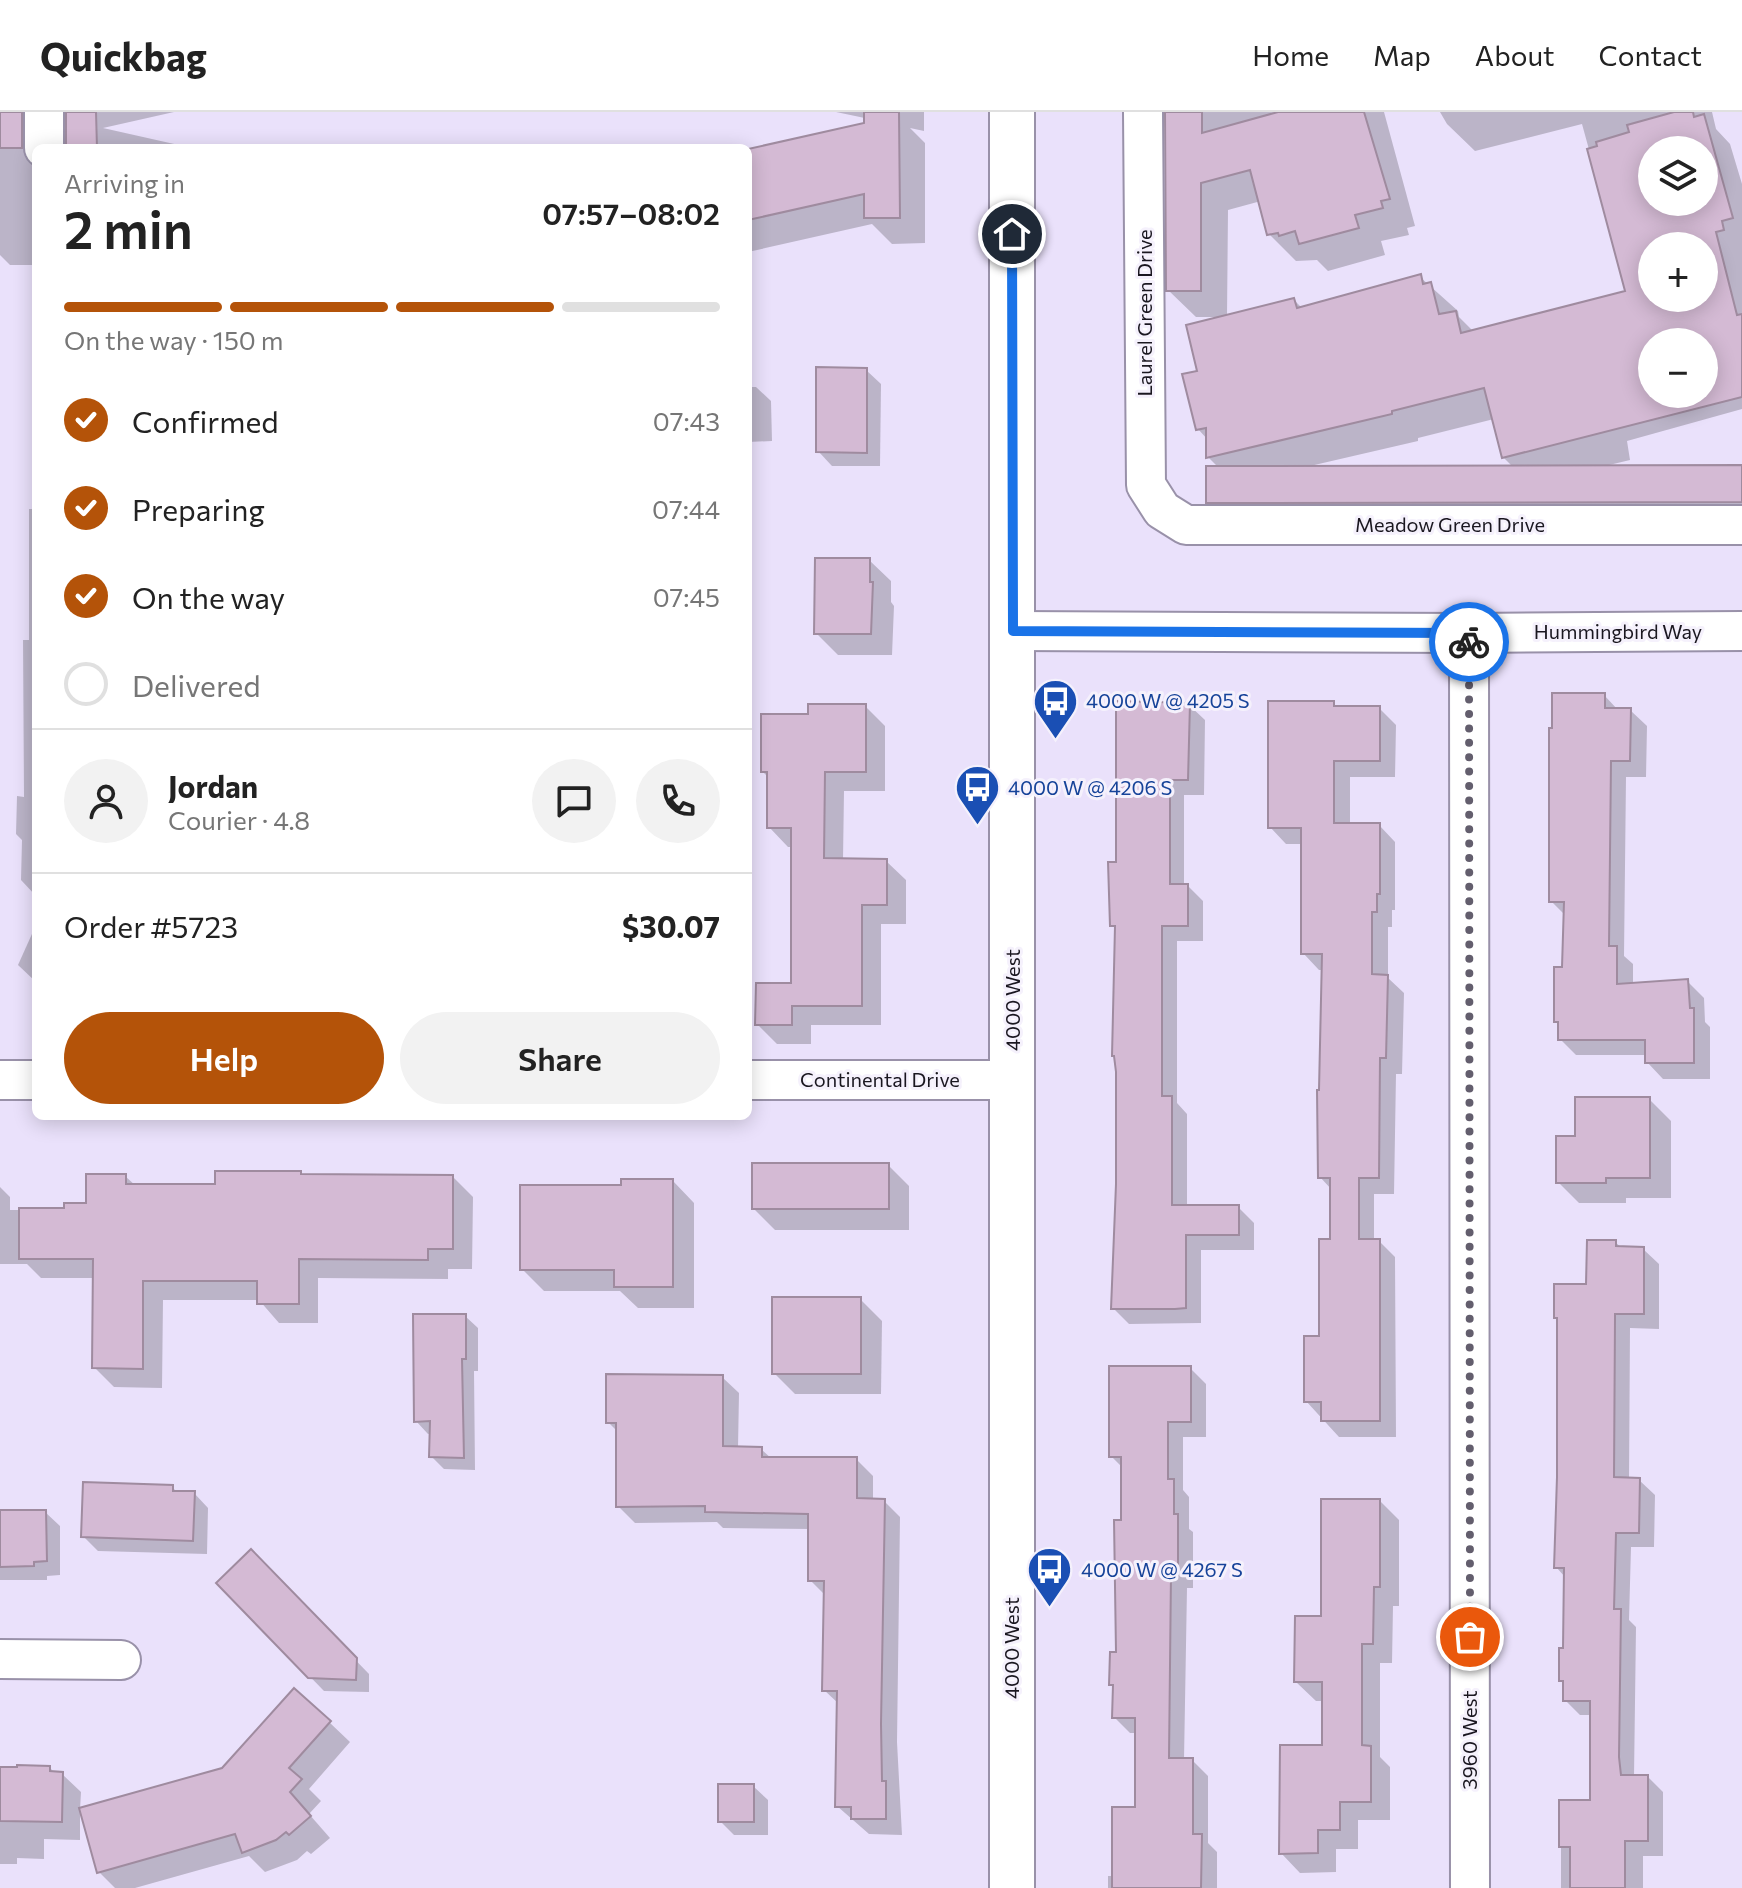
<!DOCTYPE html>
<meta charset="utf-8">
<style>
body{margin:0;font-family:Commissioner,sans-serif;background:#f2f2f2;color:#222;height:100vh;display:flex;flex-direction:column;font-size:30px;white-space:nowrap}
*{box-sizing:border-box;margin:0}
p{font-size:26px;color:#767676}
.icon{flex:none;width:44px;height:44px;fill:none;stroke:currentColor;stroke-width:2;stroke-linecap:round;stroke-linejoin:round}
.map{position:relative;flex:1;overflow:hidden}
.sheet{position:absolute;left:32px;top:32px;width:720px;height:976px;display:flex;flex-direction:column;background:#fff;border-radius:12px;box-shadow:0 4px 20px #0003}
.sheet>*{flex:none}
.tools{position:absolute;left:1638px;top:24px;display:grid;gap:16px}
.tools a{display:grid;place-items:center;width:80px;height:80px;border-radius:50%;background:#fff;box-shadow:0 4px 20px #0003;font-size:40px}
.pin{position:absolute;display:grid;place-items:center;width:68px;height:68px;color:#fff;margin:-34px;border:4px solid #fff;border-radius:50%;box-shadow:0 2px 8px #0007}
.courier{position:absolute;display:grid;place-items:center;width:80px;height:80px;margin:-40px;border:6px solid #1a73e8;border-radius:50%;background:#fff;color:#222;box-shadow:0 2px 10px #0007}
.summary em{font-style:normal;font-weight:600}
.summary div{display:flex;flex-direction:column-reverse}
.summary{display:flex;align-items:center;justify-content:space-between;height:136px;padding:0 32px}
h1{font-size:52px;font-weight:600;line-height:60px}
.bar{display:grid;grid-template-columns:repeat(4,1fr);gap:12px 8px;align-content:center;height:96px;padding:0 32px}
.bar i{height:10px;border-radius:6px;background:#e0e0e0}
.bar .active{background:#b45309}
.bar p{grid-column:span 4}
.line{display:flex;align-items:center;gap:20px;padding:0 32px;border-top:2px solid #e0e0e0}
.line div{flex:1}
.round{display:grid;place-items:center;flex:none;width:84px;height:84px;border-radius:42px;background:#f2f2f2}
ol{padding:0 32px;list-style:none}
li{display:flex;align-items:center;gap:24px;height:88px}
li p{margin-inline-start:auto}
li .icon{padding:8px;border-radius:50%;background:#b45309;color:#fff;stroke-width:4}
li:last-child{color:#767676}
li i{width:44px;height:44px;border:4px solid #e0e0e0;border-radius:50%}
.button{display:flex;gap:16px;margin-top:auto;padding:16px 32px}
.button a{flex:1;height:92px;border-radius:48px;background:#b45309;color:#fff;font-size:32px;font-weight:600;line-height:92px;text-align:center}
.button a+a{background:#f2f2f2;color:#222}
header{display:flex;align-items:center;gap:48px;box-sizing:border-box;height:112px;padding:0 40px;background:#fff;border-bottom:2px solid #e0e0e0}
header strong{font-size:38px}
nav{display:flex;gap:44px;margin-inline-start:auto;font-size:28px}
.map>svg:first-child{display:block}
</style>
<header>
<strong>Quickbag</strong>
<nav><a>Home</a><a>Map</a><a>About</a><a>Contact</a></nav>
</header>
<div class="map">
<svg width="1742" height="1776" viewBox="0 0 1742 1776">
<rect width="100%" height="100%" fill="#eae1fb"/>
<g fill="#0003" fill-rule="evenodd">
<polygon points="0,0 174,0 103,16 192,36 67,36 70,3 60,6 37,31 0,27"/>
<polygon points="836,0 924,0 924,19 910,16 925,31 925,131 892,132 872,112 748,140 748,39 879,9"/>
<path d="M1168,0H1384L1415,114L1407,116L1409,123L1381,129L1385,143L1328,159L1317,148L1296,149L1269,122L1261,89L1228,98L1227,205L1294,188L1302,196L1420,165L1458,199L1459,205L1474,220L1628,180L1582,12L1475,39L1447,12L1440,0H1712L1716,17L1730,32L1742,72V297L1627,329L1630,348L1605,354L1742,355V410L1230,412L1208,390L1219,356L1208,345V328L1198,317L1220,205H1196L1168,178ZM1652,38H1704V90H1652ZM1652,134H1704V186H1652ZM1652,230H1704V282H1652ZM1494,307L1503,345L1514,356L1310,354L1418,329V326Z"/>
<polygon points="21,32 36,47 36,153 10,153 0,143 0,34"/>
<polygon points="866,258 881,272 880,354 832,354 818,339"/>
<polygon points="748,275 756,275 771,289 772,329 748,330"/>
<polygon points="29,397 36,397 36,784 21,768 22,728 16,722 17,684 24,685 23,528 29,528"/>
<polygon points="869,448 891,469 891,490 894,494 892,543 838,543 816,521"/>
<polygon points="1604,583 1618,598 1630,598 1647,614 1646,665 1626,665 1624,844 1633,852 1633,873 1687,869 1704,886 1705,910 1710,915 1710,967 1663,967 1647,950 1647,943 1576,943 1560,927 1560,913 1556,909 1564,857 1566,804 1551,789"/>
<polygon points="1333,591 1338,596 1379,596 1396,613 1395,665 1350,665 1350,713 1379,713 1395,730 1395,798 1392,798 1392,815 1388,815 1388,866 1404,881 1402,962 1396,962 1394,1082 1374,1082 1374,1129 1379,1129 1395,1145 1396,1325 1339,1325 1306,1289 1321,1226 1332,1129 1332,1078 1320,1065 1324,858 1319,858 1303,841 1303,732 1286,732 1270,715"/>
<polygon points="1189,593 1205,608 1204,683 1184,683 1184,774 1188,774 1203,789 1203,829 1177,829 1177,991 1187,1002 1187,1095 1238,1095 1254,1111 1254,1138 1201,1138 1201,1211 1129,1212 1113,1196 1118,1072 1117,818 1112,813 1118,752"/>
<polygon points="865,594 885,614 885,679 844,679 843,748 886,749 906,768 906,812 881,812 881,913 811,913 811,932 777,932 757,912 793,873 793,735 788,735 769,715 769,666 763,660 810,604"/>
<polygon points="36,813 36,870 18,853"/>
<polygon points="1649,987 1671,1009 1671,1086 1626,1086 1626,1091 1579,1091 1558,1070 1577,1026"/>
<polygon points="888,1053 909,1074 909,1118 775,1118 754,1097"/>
<polygon points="300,1061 304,1064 453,1065 473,1085 472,1157 448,1157 448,1167 318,1166 318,1211 279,1211 259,1188 163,1188 162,1276 114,1275 94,1255 94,1166 41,1166 27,1152 0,1152 0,1075 10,1085 10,1098 66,1098 88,1093 125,1064 136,1074 217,1074"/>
<polygon points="673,1069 694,1091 694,1196 638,1196 620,1179 544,1179 522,1157 623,1075"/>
<polygon points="1615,1130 1622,1136 1643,1137 1659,1152 1659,1217 1630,1216 1629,1368 1639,1368 1655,1383 1654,1435 1631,1435 1629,1508 1636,1515 1634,1665 1648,1665 1663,1680 1663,1744 1643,1744 1643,1776 1561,1776 1561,1690 1592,1690 1592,1603 1580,1603 1565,1588 1565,1572 1561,1568 1565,1538 1566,1466 1556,1455 1588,1174"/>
<polygon points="860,1187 882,1209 881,1282 795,1282 774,1261"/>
<polygon points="465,1204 478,1216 478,1259 474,1259 475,1358 444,1357 431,1344 432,1321 428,1322 416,1309"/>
<polygon points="1190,1256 1206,1272 1206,1325 1183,1325 1183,1378 1189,1385 1189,1417 1193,1420 1193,1476 1187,1476 1184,1648 1192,1648 1208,1664 1208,1731 1217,1740 1217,1776 1108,1776 1108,1764 1114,1764 1137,1697 1137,1621 1130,1621 1114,1605 1115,1576 1111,1572 1118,1542 1123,1356 1111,1344"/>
<polygon points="722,1265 739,1281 738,1336 761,1337 772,1347 856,1347 873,1364 873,1389 884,1389 900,1405 897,1630 902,1723 869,1722 837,1694 839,1592 824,1578 825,1483 810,1468 810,1417 723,1416 717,1410 635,1411 618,1394 618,1320 608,1310"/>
<polygon points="172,1375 178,1381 194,1381 208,1396 207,1442 98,1439 83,1424"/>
<polygon points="1380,1389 1399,1408 1399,1494 1393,1494 1392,1551 1380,1551 1380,1645 1390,1655 1390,1708 1358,1708 1358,1737 1336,1737 1336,1760 1300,1761 1281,1741 1324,1635 1324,1589 1316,1589 1296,1570 1323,1506"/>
<polygon points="0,1400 45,1400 60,1414 60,1463 47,1464 47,1468 0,1468"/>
<polygon points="251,1440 369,1562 369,1580 324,1579 219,1471"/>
<polygon points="329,1610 350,1630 309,1677 321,1689 309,1702 330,1726 311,1742 307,1739 297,1748 265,1760 249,1744 135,1776 115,1776 99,1760 80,1698 80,1728 44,1727 44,1747 17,1746 17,1752 0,1752 0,1656 50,1656 55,1661 62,1662 81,1680 80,1698 223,1658"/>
<polygon points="753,1674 768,1688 768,1723 734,1723 720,1709"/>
</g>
<g fill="#d4bad4" stroke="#9f8b9f" stroke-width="2" fill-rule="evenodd">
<rect x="0" y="0" width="22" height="36"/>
<polygon points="66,0 96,0 97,36 66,36"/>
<polygon points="864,0 899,0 900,106 864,106 864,82 748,108 748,37 864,11"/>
<polygon points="1165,0 1202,0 1202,21 1278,0 1364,0 1390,87 1381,89 1383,96 1355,103 1359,116 1299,132 1295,119 1279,124 1278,121 1267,123 1250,58 1201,71 1201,179 1166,179"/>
<path d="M1674,0H1693L1694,5L1704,2L1733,106L1722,109L1724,118L1716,120L1737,203L1742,202V285L1502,346L1484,276L1392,299V302L1206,346V316L1196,318L1182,262L1197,259L1186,213L1294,186L1297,196L1421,162L1423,172L1431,170L1439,202L1456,199L1461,221L1625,179L1587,37L1597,34L1596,30L1629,20L1627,13ZM1652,38H1704V90H1652ZM1652,134H1704V186H1652ZM1652,230H1704V282H1652Z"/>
<polygon points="816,255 867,256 867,341 816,340"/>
<polygon points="1742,353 1742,390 1206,391 1206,354"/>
<polygon points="815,446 870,446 870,470 873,470 871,522 814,522"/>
<polygon points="1552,581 1605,581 1605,596 1631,596 1630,649 1611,649 1609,834 1617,834 1617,872 1688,867 1690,896 1694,896 1694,951 1645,951 1645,928 1558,928 1558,910 1554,910 1554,855 1562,855 1564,790 1549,790 1549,616 1552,616"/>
<polygon points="1116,589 1190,591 1188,668 1170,668 1170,772 1188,772 1188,814 1162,814 1162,984 1172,984 1172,1093 1239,1093 1239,1123 1186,1123 1186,1196 1175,1197 1111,1197 1116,1072 1116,960 1114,944 1112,944 1115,814 1110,814 1108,750 1116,750"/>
<polygon points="1268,589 1334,589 1334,594 1380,594 1380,649 1334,649 1334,711 1380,711 1380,782 1377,782 1377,800 1372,800 1372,862 1388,863 1386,946 1380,946 1379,1066 1359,1066 1359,1127 1380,1127 1380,1309 1321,1309 1321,1290 1304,1290 1304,1224 1319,1224 1319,1127 1330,1127 1330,1066 1318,1066 1317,978 1319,978 1322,842 1301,842 1301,716 1268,716"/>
<polygon points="808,592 866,592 866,660 825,660 824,746 887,747 887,793 862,793 862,894 792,894 792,913 755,913 756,871 791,871 791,716 767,716 767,660 761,660 761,602 808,602"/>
<polygon points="1575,985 1650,985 1650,1066 1606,1066 1606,1071 1556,1071 1556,1024 1575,1024"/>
<rect x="752" y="1051" width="137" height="46"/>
<polygon points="215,1059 301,1059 301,1062 453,1063 453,1137 428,1137 428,1148 299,1147 299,1192 257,1192 257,1169 143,1169 143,1257 92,1256 93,1147 19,1147 19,1096 64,1096 64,1091 86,1091 86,1062 126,1062 126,1072 215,1072"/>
<polygon points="621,1067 673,1067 673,1175 614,1175 614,1158 520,1158 520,1073 621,1073"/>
<polygon points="1587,1128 1616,1128 1616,1134 1644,1135 1644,1202 1615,1202 1615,1206 1614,1365 1640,1366 1639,1421 1616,1421 1614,1497 1621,1497 1619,1645 1621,1663 1648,1663 1648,1729 1625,1729 1625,1776 1570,1776 1570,1735 1559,1735 1559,1688 1590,1688 1590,1589 1563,1589 1563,1569 1559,1569 1559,1536 1563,1536 1564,1456 1554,1456 1557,1365 1557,1206 1554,1206 1554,1172 1586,1172"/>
<rect x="772" y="1185" width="89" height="77"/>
<polygon points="413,1202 466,1202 466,1247 462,1247 464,1346 429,1345 430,1309 414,1310"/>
<polygon points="1109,1254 1191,1254 1191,1310 1168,1310 1168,1367 1174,1367 1174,1402 1178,1402 1178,1461 1171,1461 1169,1646 1193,1646 1193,1722 1202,1722 1201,1776 1112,1776 1112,1695 1135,1695 1135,1606 1112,1606 1113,1573 1109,1573 1110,1540 1116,1540 1114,1408 1121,1408 1121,1345 1109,1345"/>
<polygon points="606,1262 723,1263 723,1334 762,1335 762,1345 857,1345 857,1386 885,1387 881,1612 882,1669 886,1669 886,1707 851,1707 851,1695 835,1695 837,1579 822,1579 824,1469 808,1469 808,1402 705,1400 705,1394 616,1395 616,1311 606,1311"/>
<polygon points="83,1370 173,1373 173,1379 195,1379 193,1429 81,1425"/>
<polygon points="1321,1387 1380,1387 1380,1475 1374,1475 1373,1532 1362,1532 1362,1633 1371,1634 1371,1690 1340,1690 1340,1718 1318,1718 1318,1741 1279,1742 1280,1633 1322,1633 1322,1570 1294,1570 1295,1504 1321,1504"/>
<polygon points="0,1398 46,1398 47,1449 34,1450 34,1454 0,1455"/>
<polygon points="251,1437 357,1546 356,1568 308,1566 216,1471"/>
<polygon points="294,1576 331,1609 289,1656 302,1667 290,1680 311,1704 289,1723 286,1720 276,1728 242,1741 235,1722 97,1761 79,1696 222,1656"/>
<polygon points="17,1653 50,1654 50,1659 63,1660 62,1710 0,1709 0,1655 17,1655"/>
<rect x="718" y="1672" width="36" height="38"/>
</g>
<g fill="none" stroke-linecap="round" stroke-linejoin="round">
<defs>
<g id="street">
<polyline points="44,0 44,36"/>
<polyline points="1143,0 1146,373 1162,398 1186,413 1742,413"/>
<polyline points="1013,519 1469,521 1742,519"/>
<polyline points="1469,521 1470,1776"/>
<polyline points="0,968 36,968"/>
<polyline points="748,968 1013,968"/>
<polyline points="0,1547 121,1548"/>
</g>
<polyline id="secondary" points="1012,1776 1012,0"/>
</defs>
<use href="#street" stroke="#9991a9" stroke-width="42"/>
<use href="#secondary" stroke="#9991a9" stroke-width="48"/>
<use href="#street" stroke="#fff" stroke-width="38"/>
<use href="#secondary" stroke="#fff" stroke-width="44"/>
</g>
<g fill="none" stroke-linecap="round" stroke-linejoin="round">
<polyline stroke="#635e6d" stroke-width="8" stroke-dasharray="0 14.4" points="1469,530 1470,1525"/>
<polyline stroke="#1a73e8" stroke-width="10" points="1012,122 1013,519 1469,521 1469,530"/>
</g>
<defs>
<symbol id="bus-pin" viewBox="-11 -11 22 30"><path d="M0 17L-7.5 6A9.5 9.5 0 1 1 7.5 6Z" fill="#1a4fb4" stroke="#f5f1fc"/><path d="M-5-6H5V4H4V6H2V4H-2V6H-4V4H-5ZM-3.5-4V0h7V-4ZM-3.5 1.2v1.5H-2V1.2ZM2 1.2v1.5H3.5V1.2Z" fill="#fff"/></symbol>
</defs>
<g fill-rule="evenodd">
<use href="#bus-pin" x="1030" y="564" width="51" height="69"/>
<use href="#bus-pin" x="952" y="650" width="51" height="69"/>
<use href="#bus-pin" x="1024" y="1432" width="51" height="69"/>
</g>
<g text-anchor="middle" stroke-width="6" stroke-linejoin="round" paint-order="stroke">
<g font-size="20" fill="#1a1720" stroke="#f5f1fc">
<text transform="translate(1145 201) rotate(-90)" y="7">Laurel Green Drive</text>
<text x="1450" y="420">Meadow Green Drive</text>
<text x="1618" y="527">Hummingbird Way</text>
<text transform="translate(1013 888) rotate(-90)" y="7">4000 West</text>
<text x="880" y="975">Continental Drive</text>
<text transform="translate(1012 1536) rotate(-90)" y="7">4000 West</text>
<text transform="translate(1470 1628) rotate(-90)" y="7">3960 West</text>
</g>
<g font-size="20" fill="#164399" stroke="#f5f1fc" text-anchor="start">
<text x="1086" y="596">4000 W @ 4205 S</text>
<text x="1008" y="683">4000 W @ 4206 S</text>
<text x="1081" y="1465">4000 W @ 4267 S</text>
</g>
</g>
</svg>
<div class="tools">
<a><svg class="icon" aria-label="layers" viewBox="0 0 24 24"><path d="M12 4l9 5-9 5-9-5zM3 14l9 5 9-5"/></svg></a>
<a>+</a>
<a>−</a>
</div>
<div class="pin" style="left:1470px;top:1525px;background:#ea580c"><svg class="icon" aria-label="bag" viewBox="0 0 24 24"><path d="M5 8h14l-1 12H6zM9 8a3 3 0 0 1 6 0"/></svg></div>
<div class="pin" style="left:1012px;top:122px;background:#1f2937"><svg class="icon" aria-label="home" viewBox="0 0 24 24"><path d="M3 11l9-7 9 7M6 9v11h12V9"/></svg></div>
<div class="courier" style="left:1469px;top:530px"><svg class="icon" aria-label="bike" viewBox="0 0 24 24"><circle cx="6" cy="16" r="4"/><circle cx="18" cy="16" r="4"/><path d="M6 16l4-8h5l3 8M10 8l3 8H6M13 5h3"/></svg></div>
<section class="sheet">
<div class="summary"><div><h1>2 min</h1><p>Arriving in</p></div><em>07:57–08:02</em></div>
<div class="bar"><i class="active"></i><i class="active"></i><i class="active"></i><i></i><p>On the way · 150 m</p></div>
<ol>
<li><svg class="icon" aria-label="check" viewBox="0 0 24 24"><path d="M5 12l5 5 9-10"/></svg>Confirmed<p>07:43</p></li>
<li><svg class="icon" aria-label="check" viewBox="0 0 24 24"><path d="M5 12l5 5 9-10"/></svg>Preparing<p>07:44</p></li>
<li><svg class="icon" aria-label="check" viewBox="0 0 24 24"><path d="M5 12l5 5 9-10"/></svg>On the way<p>07:45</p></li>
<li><i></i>Delivered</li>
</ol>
<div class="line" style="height:144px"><a class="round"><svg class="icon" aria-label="person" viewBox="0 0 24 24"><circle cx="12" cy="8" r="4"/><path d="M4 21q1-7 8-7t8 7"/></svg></a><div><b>Jordan</b><p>Courier · 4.8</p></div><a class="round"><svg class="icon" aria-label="chat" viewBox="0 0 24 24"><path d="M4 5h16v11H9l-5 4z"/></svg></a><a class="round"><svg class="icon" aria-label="phone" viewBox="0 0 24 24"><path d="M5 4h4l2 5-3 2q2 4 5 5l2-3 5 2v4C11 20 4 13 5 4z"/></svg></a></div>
<div class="line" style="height:104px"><div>Order #5723</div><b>$30.07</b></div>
<div class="button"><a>Help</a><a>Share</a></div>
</section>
</div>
